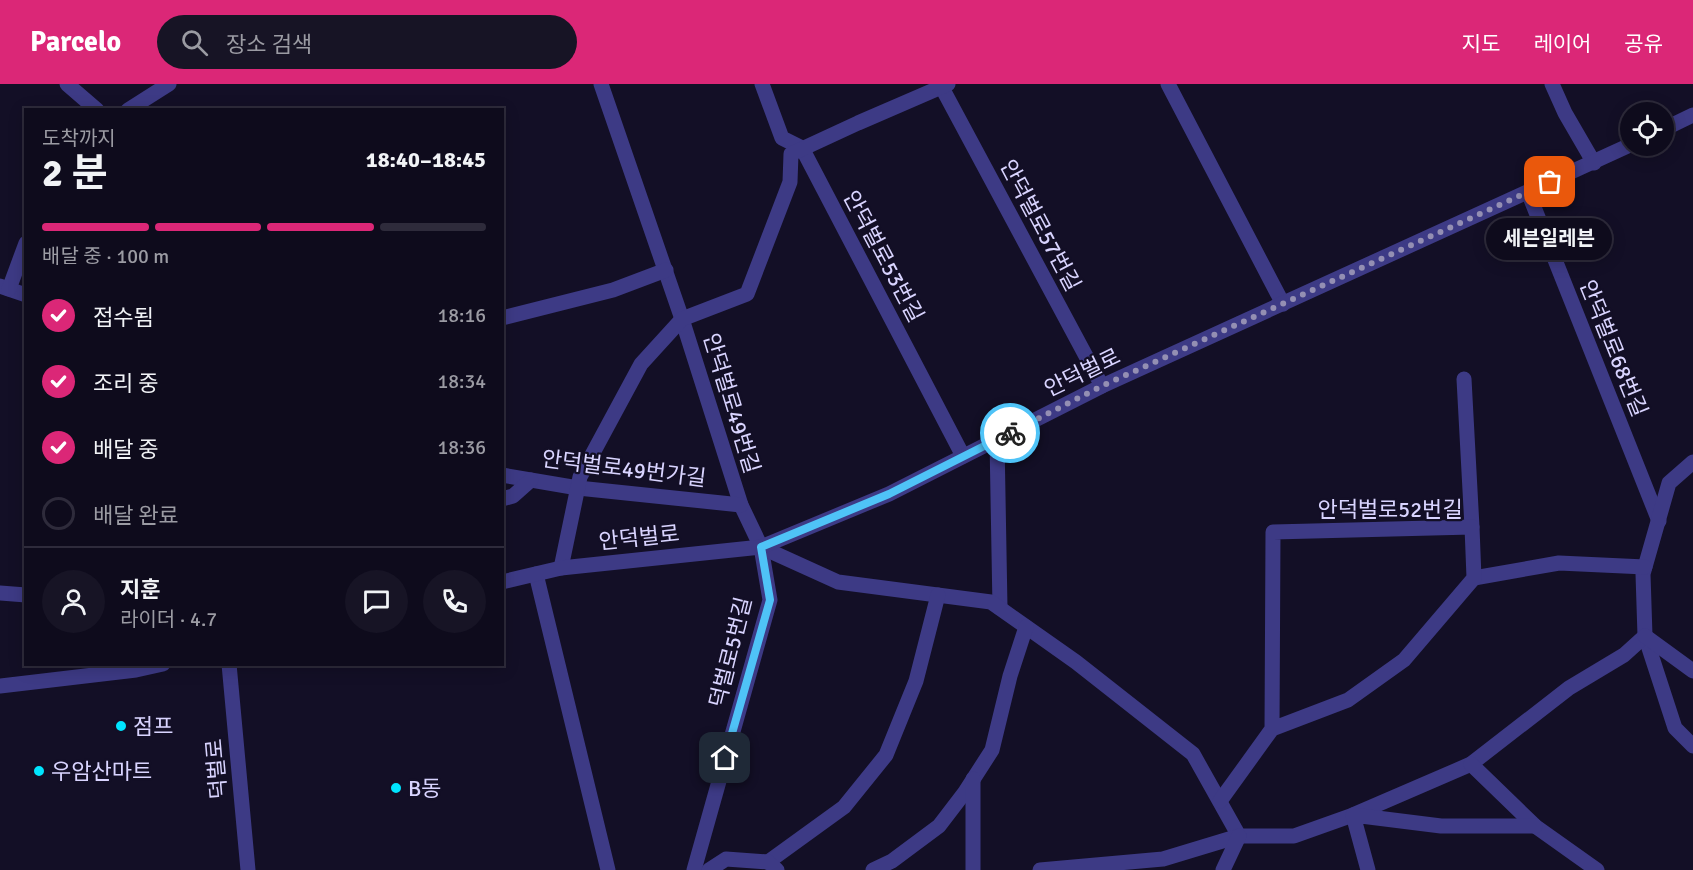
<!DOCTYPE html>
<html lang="ko">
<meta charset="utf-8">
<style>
body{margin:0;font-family:Signika,"Noto Sans KR",sans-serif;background:#171425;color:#f1f3f6;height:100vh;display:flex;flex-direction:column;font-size:22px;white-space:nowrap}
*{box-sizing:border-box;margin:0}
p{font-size:20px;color:#9b9ba3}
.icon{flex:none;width:33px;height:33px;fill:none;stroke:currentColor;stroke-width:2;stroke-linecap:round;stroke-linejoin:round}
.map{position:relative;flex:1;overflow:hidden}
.drawer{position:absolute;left:24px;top:24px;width:480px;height:558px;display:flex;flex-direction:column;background:#0e0b1c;border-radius:0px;box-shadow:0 3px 15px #0003,0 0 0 2px #2e2b3b}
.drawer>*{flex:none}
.fabs{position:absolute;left:1620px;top:18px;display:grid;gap:12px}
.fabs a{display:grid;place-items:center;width:54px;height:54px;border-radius:50%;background:#0e0b1c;box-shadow:0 3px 15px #0003,0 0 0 2px #2e2b3b;font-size:30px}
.pin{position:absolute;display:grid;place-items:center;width:51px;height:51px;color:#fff;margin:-26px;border-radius:12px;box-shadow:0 3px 9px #0006}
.courier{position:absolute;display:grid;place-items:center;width:60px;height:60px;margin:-30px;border:4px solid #4fc3f7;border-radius:50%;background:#fff;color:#222;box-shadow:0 2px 8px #0007}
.bubble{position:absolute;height:42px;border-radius:21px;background:#0e0b1c;box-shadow:0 3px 15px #0003,0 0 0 2px #2e2b3b;font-size:20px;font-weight:700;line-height:42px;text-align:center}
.head em{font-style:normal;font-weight:700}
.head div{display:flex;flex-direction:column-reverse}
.head{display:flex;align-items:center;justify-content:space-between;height:102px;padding:0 18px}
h1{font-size:39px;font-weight:700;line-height:45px}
.bar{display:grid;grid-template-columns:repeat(4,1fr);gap:9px 6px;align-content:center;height:72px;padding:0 18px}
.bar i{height:8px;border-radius:4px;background:#2e2b3b}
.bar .active{background:#db2777}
.bar p{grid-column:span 4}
.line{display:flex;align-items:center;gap:15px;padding:0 18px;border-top:2px solid #2e2b3b}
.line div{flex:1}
.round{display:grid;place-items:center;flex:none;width:63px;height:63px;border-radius:32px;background:#171425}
ol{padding:0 18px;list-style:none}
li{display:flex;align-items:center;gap:18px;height:66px}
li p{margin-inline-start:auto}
li .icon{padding:6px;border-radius:50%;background:#db2777;color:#fff;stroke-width:4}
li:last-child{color:#9b9ba3}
li i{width:33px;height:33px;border:3px solid #2e2b3b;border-radius:50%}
header{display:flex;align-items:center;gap:36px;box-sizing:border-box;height:84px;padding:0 30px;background:#db2777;color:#fff}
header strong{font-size:28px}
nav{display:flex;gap:33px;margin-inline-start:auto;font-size:21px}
.search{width:420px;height:54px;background:#171425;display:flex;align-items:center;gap:15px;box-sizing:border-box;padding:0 21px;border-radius:33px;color:#9b9ba3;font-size:22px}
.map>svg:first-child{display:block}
</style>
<header>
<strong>Parcelo</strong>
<div class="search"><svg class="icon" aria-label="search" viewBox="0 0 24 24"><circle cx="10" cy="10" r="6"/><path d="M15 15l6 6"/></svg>장소 검색</div>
<nav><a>지도</a><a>레이어</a><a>공유</a></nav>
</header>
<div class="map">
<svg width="1693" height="786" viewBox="0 0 1693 786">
<rect width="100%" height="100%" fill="#130f26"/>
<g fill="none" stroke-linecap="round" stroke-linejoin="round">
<g stroke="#3d3a85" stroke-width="15">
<polyline points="67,0 97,26"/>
<polyline points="601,0 682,235 741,421 761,463 770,516 694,786"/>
<polyline points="762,0 782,54 802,64 963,372"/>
<polyline points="940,0 1102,302"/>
<polyline points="1168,0 1283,220"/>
<polyline points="1552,0 1565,29 1594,79"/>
<polyline points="128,26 169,0"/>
<polyline points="1664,45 1693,31"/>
<polyline points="1528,108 1659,437"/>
<polyline points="0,202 26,211"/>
<polyline points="9,205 26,159"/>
<polyline points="502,234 613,206 666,186"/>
<polyline points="1464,295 1472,443"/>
<polyline points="997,356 1000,524"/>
<polyline points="1693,378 1669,399 1643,490 1645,552 1675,644 1693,662"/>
<polyline points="502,391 578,404 741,421"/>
<polyline points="502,415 513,412 531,396"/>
<polyline points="761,463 838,498 991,518 1076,578 1193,670 1239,752 1294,752 1353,731 1471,680 1569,604 1624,571 1645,552"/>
<polyline points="561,484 580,393 641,280 682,235 747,210 790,98 791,70 858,39 948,0"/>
<polyline points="536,490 608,786"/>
<polyline points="1474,494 1559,479 1645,483"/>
<polyline points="502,498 561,484 761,463 889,410 1102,302 1630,61"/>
<polyline points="0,509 26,511"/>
<polyline points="1645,552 1693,587"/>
<polyline points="229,580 248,786"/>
<polyline points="0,602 136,586 163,580"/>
<polyline points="1471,680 1535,742 1597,786"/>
<polyline points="1220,717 1272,645 1348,616 1404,576 1474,494 1472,443 1273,448 1272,645"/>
<polyline points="768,778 844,723 886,671 916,597 938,511"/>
<polyline points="709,786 726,775 768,778 777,786"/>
<polyline points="873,786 892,777 939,742 965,708 992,666 1010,592 1026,543"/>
<polyline points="973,786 973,695"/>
<polyline points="1040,786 1163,775 1239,752"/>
<polyline points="1223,786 1239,752"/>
<polyline points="1368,786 1353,731 1441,742 1535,742"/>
</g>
</g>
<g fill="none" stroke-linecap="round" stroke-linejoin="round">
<polyline stroke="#948fb3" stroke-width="6" stroke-dasharray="0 10.8" points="1010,349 1102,302 1550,98"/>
<polyline stroke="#4fc3f7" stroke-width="8" points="725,674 770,516 761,463 889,410 1010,349"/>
</g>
<g fill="#00e5ff" stroke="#130f26" stroke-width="2">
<circle cx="121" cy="642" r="6"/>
<circle cx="39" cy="687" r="6"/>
<circle cx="396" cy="704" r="6"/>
</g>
<g text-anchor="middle" stroke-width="4.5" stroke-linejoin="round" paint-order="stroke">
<g font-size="22" fill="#d9d4ff" stroke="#130f26">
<text transform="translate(1041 141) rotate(62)" y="8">안덕벌로57번길</text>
<text transform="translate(884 172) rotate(62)" y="8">안덕벌로53번길</text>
<text transform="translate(1614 264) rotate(68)" y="8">안덕벌로68번길</text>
<text transform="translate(1082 288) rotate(-26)" y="8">안덕벌로</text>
<text transform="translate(732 319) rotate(73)" y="8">안덕벌로49번길</text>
<text transform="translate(624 384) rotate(7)" y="8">안덕벌로49번가길</text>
<text x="1390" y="433">안덕벌로52번길</text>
<text transform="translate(639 453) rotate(-6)" y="8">안덕벌로</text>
<text transform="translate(730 568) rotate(-76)" y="8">덕벌로5번길</text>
<text transform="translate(216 685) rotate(-95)" y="8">덕벌로</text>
</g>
<g font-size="22" fill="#d9d4ff" stroke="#130f26" text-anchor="start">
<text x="133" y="650">점프</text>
<text x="51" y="695">우암산마트</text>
<text x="408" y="712">B동</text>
</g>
</g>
</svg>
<div class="fabs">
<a><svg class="icon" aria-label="locate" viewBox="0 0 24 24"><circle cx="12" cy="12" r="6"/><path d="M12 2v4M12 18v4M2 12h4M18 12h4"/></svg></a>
</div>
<div class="pin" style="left:1550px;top:98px;background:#ea580c"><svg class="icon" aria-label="bag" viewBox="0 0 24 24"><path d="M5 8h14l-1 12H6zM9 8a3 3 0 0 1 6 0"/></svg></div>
<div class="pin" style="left:725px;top:674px;background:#1f2937"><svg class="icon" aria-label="home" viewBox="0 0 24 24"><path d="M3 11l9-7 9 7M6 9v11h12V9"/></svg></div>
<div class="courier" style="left:1010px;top:349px"><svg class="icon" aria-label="bike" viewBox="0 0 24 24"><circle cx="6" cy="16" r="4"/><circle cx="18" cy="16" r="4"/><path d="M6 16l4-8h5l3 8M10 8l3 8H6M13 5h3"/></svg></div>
<div class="bubble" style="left:1486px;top:134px;width:126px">세븐일레븐</div>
<section class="drawer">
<div class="head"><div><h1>2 분</h1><p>도착까지</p></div><em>18:40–18:45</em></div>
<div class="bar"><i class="active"></i><i class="active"></i><i class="active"></i><i></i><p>배달 중 · 100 m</p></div>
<ol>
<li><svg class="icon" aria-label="check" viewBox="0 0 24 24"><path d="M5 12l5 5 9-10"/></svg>접수됨<p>18:16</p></li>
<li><svg class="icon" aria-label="check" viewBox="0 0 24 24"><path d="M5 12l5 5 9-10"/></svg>조리 중<p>18:34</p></li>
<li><svg class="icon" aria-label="check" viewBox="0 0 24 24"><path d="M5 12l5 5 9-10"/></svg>배달 중<p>18:36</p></li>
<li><i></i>배달 완료</li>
</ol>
<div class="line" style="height:108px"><a class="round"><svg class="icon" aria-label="person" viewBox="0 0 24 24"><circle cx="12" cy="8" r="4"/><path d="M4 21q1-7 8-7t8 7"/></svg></a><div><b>지훈</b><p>라이더 · 4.7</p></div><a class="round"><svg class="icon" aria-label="chat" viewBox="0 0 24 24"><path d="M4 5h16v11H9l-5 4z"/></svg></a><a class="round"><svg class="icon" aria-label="phone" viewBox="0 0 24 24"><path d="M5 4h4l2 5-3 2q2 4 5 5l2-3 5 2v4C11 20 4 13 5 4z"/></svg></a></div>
</section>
</div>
